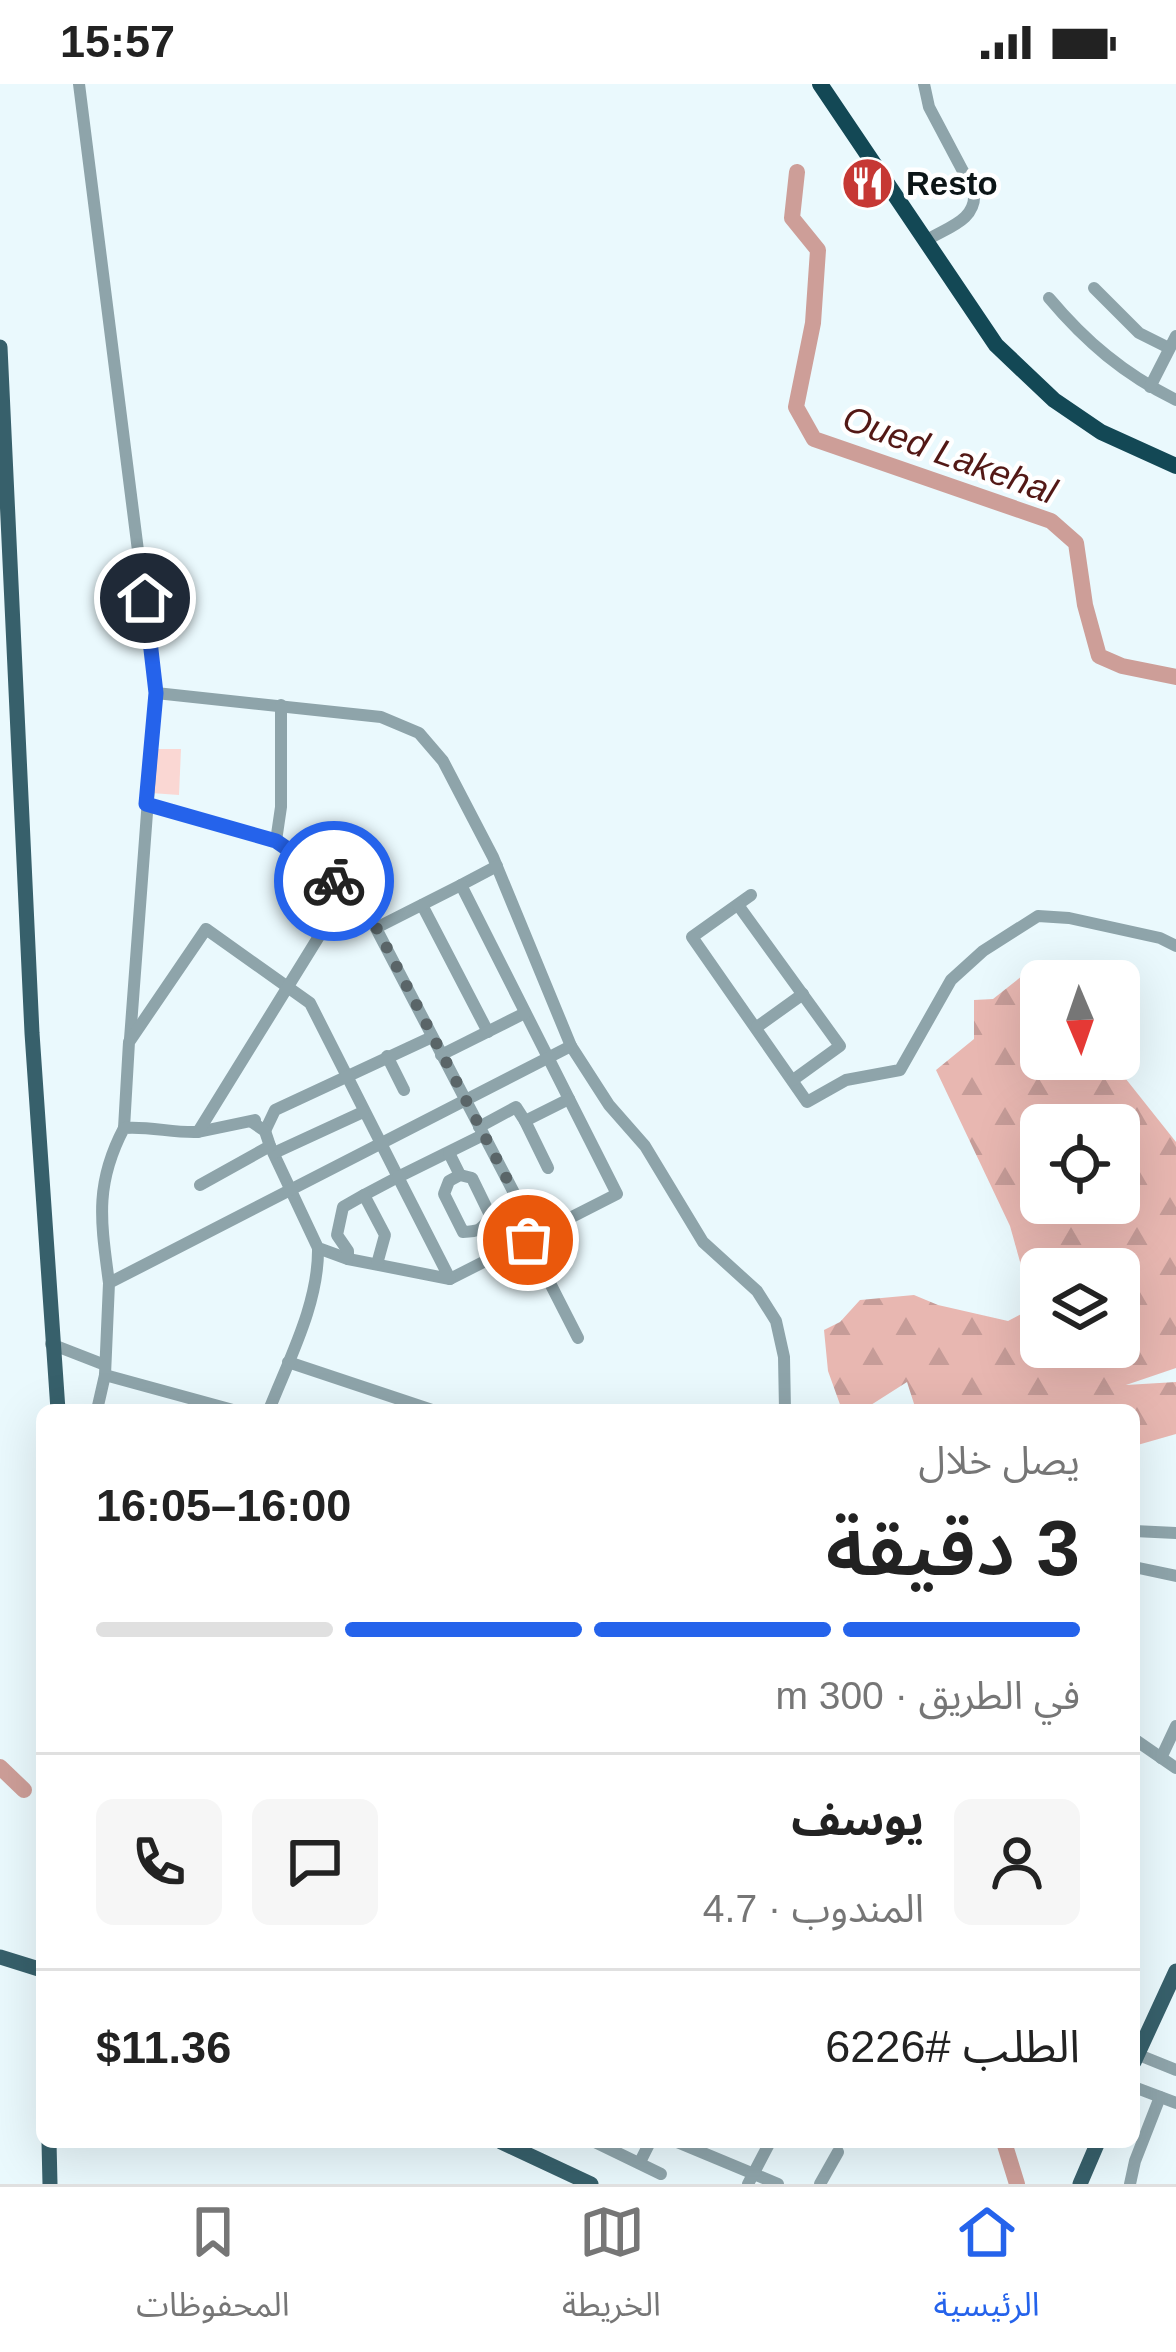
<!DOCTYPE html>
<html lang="ar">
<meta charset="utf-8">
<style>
body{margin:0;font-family:Arial,"Noto Sans Arabic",sans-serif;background:#f6f6f6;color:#222;direction:rtl;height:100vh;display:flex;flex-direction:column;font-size:45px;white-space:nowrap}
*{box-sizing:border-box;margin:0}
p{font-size:39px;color:#767676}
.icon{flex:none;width:66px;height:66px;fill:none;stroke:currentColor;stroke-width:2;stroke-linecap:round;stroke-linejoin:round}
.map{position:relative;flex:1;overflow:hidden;direction:ltr}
.sheet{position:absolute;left:36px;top:1320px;width:1104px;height:744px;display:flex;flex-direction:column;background:#fff;border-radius:18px;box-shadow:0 12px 48px #0002;direction:rtl}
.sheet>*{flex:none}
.needle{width:78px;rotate:178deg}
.tools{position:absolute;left:1020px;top:876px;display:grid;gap:24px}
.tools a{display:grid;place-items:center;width:120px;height:120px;border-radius:18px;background:#fff;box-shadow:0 12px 48px #0002;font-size:60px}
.pin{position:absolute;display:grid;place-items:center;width:102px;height:102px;color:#fff;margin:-51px;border:6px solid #fff;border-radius:50%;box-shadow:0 3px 12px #0007}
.courier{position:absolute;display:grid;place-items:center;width:120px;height:120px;margin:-60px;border:9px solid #2563eb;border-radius:50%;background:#fff;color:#222;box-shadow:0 3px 15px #0007}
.head em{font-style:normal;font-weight:600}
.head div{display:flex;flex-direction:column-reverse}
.head{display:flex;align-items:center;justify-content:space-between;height:204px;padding:0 60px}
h1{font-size:78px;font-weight:600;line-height:90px}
.bar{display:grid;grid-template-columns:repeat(4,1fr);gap:18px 12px;align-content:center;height:144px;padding:0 60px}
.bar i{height:15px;border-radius:9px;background:#e0e0e0}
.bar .current{background:#2563eb}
.bar p{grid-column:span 4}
.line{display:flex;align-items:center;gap:30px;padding:0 60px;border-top:3px solid #e0e0e0}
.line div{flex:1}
.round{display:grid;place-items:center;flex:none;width:126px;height:126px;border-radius:18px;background:#f6f6f6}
.status{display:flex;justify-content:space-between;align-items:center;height:84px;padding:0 60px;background:#fff;direction:ltr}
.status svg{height:33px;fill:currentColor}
.dock{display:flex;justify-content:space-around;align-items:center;height:168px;border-top:3px solid #e0e0e0;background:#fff;font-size:33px;color:#767676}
.dock a{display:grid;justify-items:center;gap:6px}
.dock .current{color:#2563eb}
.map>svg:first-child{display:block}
</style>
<div class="status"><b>15:57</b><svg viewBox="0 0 49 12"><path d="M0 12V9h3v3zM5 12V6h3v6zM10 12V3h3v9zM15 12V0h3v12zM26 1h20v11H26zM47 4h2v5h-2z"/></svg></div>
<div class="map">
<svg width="1176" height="2100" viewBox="0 0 1176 2100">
<defs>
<pattern id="forest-firs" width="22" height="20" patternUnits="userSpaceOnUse" patternTransform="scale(3)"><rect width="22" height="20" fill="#e8b7b1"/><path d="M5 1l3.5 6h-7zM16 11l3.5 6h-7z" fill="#c69c98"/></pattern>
</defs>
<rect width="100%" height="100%" fill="#eaf9fd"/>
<polygon fill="#fad7d3" points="152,665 181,665 179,711 151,709"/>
<path fill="url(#forest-firs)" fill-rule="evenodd" d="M1027,888L1041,897V975H1110L1176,1058V1284L1126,1301L1176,1298V1350L1134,1362V1326H916L907,1298L863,1326H842L828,1287L824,1246L840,1238L860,1216L914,1211L938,1221L1008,1237L1033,1224L1010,1142L936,986L974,955V916L993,915ZM1041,1041H1119V1119H1041ZM1041,1185H1119V1263H1041Z"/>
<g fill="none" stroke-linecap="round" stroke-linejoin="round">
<g stroke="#cd9e98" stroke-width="16">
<polyline points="797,88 792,134 818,166 813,239 796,323 814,355 1051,437 1076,459 1085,521 1099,572 1122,582 1176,593"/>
<polyline points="0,1683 24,1706"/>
<polyline points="1004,2058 1017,2100"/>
</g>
<g stroke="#8ea4aa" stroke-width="12">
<polyline points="79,0 156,609 381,633 419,649 443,677 493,773 571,962 609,1021 645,1062 703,1158 757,1207 776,1237 784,1273 785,1326"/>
<path d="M924,0L929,23L974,108C977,136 948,143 927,156"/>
<polyline points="1094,204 1139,249 1169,264"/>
<path d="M1049,214C1086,258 1124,290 1176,316"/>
<polyline points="1150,303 1176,252"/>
<polyline points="146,720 276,757 347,807"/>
<polyline points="276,757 281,723 281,621"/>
<polyline points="461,801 497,782"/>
<polyline points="751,811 692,853 807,1018 846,996 900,986 951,896 983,867 1038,832 1069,834 1160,854 1176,862"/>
<polyline points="422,821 488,948"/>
<polyline points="738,821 840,962 793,996"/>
<polyline points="376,844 461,801 617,1110 450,1195"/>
<polyline points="757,943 803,910"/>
<polyline points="130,955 156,609"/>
<polyline points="441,971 525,929"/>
<polyline points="387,972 404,1006"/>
<polyline points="479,1043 516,1023 525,1037"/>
<polyline points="124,1044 129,958 206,845 310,919 398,1093 364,1111"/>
<polyline points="265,1047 275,1026 432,953"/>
<polyline points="198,1048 255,1036"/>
<polyline points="270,1062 318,1164 348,1175 450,1195 398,1093 483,1051"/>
<polyline points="274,1069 363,1028"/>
<path d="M449,1069L460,1091L472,1094L491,1133C480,1146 481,1147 463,1148L444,1110L449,1097L460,1091"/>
<polyline points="548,1084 525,1037 569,1015"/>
<polyline points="200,1101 270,1062 265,1047 252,1038"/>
<polyline points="528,1156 578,1254"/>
<polyline points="348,1175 348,1167 337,1151 343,1123 364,1111 385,1151 377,1180"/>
<path d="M109,1199C101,1138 94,1101 124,1044C150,1042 172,1049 198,1048L347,807L367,827L536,1151"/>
<polyline points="51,1260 105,1281"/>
<polyline points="288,1278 432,1326"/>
<polyline points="105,1291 233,1326"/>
<polyline points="97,1326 105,1291 109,1199 571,962"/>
<path d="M269,1326C289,1275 319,1219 318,1164"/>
<polyline points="1134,1447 1176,1449"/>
<polyline points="1134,1483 1176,1492"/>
<polyline points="1134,1655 1176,1684"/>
<polyline points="1161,1674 1176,1642"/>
<polyline points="1134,1969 1176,1986"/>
<polyline points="1134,2003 1176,2019"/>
<polyline points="595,2058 661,2090"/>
<polyline points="677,2058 778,2100"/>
<polyline points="640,2078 650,2058"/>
<polyline points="748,2100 770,2058"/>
<polyline points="820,2100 838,2068"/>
<polyline points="1130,2100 1135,2077 1160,2013"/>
</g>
<g stroke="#37606b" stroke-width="15">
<polyline points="0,263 32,949 58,1326"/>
<polyline points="0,1873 42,1886"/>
<polyline points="1134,1978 1176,1887"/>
<polyline points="49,2058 50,2100"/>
<polyline points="501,2058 591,2100"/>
<polyline points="1080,2100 1098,2058"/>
</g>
<polyline stroke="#134855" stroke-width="16" points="820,0 996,261 1054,316 1101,348 1176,382"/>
</g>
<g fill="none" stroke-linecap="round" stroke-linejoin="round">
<polyline stroke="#5a6568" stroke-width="12" stroke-dasharray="0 21.6" points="334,797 367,826 375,841 536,1151 528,1156"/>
<polyline stroke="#2563eb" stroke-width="15" points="145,514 156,609 146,720 276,757 334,797"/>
</g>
<defs>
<symbol id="restaurant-disc" viewBox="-11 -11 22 22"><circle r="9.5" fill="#c63834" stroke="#fff"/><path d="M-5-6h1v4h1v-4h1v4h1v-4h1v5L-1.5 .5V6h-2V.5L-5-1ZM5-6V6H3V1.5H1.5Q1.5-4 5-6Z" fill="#fff"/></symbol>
</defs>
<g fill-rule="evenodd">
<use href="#restaurant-disc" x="838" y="70" width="59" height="59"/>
</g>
<g text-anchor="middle" stroke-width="9" stroke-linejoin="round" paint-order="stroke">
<g font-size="33" font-weight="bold" fill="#0c1517" stroke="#fff" text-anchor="start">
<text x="906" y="111">Resto</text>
</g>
<g font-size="36" font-style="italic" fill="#531815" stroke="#fff">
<text transform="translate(950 370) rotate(20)" y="13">Oued Lakehal</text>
</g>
</g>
</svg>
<div class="tools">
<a><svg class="needle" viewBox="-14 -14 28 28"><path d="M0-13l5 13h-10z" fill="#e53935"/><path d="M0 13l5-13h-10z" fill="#767676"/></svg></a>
<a><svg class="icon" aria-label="locate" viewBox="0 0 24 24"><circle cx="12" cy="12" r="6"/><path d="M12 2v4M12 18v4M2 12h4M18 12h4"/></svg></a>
<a><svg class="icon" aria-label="layers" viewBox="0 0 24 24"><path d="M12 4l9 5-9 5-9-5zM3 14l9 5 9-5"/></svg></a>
</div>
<div class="pin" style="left:528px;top:1156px;background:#ea580c"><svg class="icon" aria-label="bag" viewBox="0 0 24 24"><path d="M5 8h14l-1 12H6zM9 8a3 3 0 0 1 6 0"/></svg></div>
<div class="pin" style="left:145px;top:514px;background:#1f2937"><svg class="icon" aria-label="home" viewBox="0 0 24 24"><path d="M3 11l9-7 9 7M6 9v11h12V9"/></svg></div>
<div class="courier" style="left:334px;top:797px"><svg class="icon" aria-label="bike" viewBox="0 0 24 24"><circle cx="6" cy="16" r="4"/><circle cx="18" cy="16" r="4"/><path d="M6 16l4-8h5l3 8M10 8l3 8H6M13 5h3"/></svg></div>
<section class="sheet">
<div class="head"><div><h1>3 دقيقة</h1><p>يصل خلال</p></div><em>16:00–16:05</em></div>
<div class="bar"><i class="current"></i><i class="current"></i><i class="current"></i><i></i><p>في الطريق · 300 m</p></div>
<div class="line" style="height:216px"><a class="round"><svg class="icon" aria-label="person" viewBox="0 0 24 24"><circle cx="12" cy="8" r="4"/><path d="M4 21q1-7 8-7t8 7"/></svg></a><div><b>يوسف</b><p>المندوب · 4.7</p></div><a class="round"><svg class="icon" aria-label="chat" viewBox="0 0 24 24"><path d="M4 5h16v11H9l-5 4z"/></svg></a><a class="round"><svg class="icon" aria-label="phone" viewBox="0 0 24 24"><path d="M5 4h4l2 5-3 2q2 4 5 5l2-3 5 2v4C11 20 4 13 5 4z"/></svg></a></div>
<div class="line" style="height:156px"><div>الطلب #6226</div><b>$11.36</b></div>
</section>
</div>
<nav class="dock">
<a class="current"><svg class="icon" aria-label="home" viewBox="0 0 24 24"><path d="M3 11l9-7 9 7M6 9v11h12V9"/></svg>الرئيسية</a>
<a><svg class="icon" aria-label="map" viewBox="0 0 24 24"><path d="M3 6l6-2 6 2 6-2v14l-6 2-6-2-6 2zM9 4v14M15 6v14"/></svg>الخريطة</a>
<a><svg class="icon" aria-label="saved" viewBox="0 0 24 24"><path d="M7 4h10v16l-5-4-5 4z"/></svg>المحفوظات</a>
</nav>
